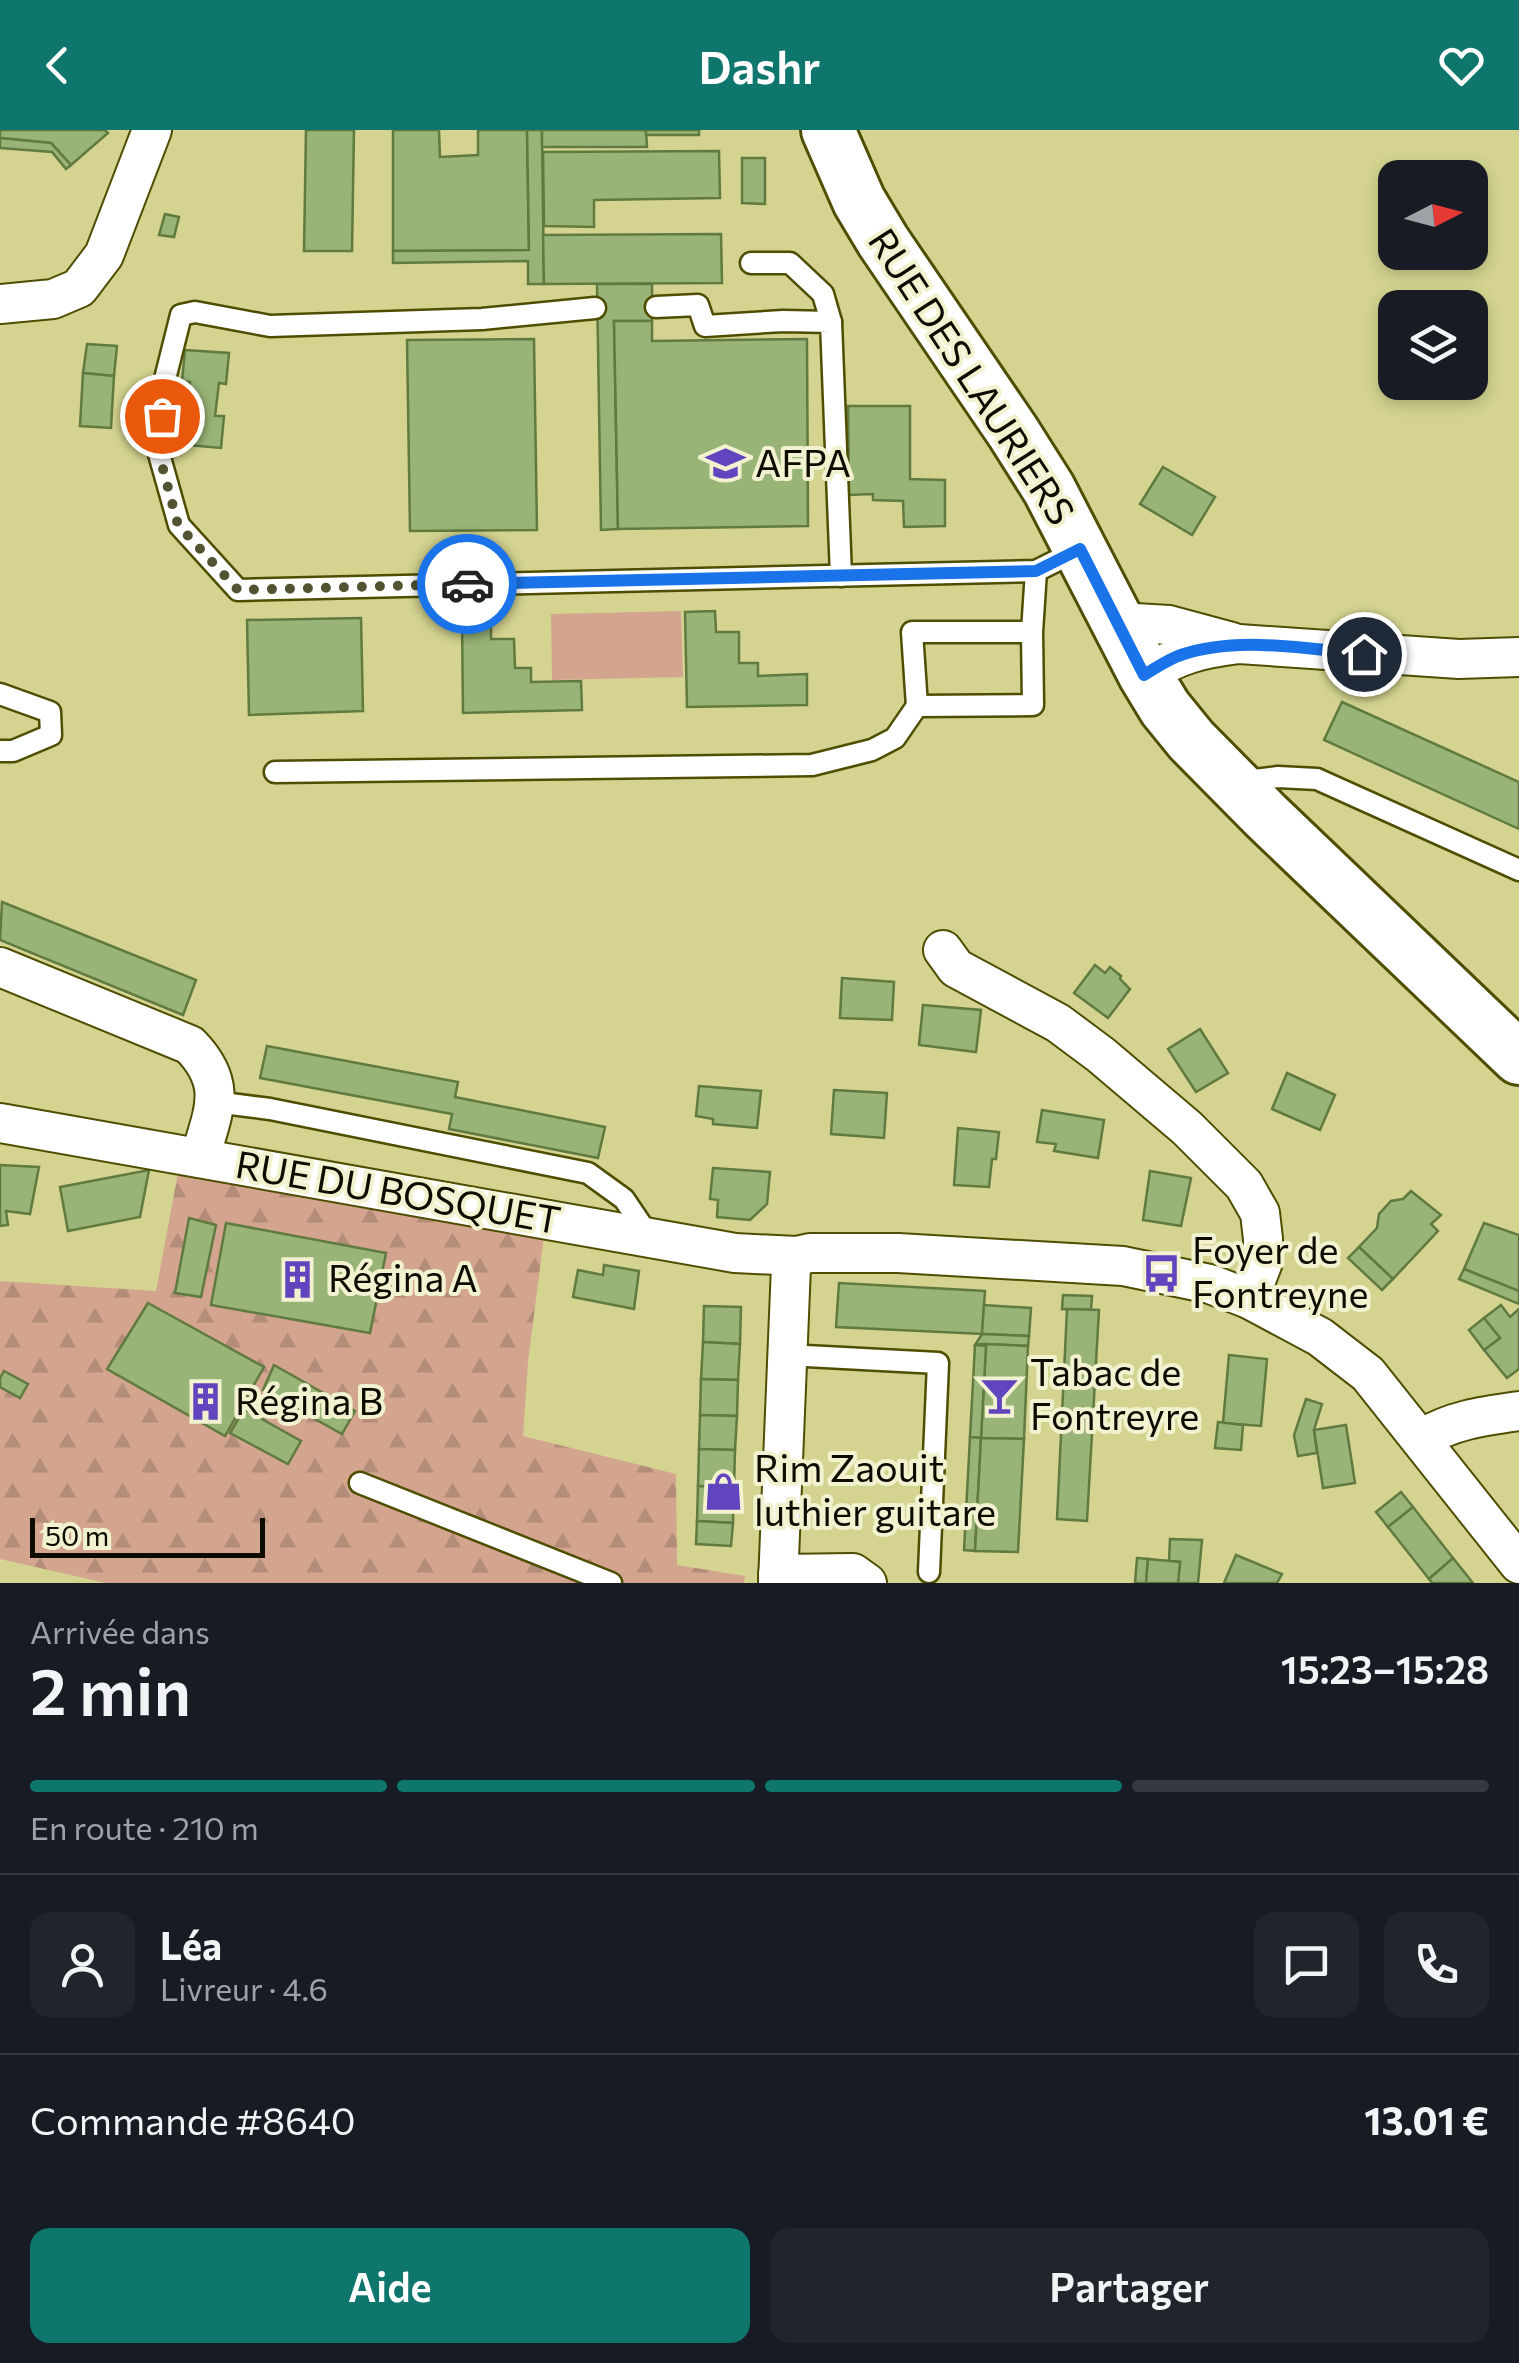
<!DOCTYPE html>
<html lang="fr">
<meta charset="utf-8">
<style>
body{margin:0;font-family:Commissioner,sans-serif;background:#20242c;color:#f1f3f6;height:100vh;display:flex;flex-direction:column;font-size:38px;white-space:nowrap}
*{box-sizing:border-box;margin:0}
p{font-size:32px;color:#9ea1a6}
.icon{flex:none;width:55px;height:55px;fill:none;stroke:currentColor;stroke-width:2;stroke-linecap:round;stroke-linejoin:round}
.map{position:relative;height:1453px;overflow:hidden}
.sheet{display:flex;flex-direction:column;background:#171b24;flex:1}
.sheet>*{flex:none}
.needle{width:65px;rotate:84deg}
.fabs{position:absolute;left:1378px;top:30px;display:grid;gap:20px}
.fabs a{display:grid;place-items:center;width:110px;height:110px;border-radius:20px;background:#171b24;box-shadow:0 5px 15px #0003;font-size:50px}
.scale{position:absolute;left:30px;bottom:25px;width:235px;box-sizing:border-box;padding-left:10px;border:5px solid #0e0c00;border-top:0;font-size:28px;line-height:35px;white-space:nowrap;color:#0e0c00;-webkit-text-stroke:8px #f2f2d1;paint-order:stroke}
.pin{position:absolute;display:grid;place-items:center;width:85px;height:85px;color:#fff;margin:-42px;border:5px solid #fff;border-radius:50%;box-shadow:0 2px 10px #0007}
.courier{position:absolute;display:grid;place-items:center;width:100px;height:100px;margin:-50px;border:8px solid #1a73e8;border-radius:50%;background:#fff;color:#222;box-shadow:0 2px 12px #0007}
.head em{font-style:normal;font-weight:600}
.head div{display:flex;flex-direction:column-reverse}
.head{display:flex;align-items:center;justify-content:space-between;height:170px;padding:0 30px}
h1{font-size:65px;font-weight:600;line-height:75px}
.bar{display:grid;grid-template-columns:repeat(4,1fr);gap:15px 10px;align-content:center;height:120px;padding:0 30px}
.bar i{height:12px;border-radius:8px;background:#363941}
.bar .active{background:#0f766e}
.bar p{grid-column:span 4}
.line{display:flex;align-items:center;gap:25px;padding:0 30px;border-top:2px solid #363941}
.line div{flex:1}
.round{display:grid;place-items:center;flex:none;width:105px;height:105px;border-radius:20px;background:#20242c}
.action{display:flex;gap:20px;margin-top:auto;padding:20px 30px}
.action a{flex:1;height:115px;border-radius:20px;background:#0f766e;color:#fff;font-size:40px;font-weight:600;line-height:115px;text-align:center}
.action a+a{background:#20242c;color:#f1f3f6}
header{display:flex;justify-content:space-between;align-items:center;height:130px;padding:0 30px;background:#0f766e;color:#fff;font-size:45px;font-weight:600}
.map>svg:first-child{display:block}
</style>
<header><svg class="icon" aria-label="back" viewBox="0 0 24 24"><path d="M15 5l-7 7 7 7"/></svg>Dashr<svg class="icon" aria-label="heart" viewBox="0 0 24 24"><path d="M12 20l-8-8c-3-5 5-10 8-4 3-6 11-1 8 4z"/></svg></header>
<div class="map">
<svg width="1519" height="1453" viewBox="0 0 1519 1453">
<defs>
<pattern id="forest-firs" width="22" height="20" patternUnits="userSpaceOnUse" patternTransform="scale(2.5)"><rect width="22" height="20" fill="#d3a58f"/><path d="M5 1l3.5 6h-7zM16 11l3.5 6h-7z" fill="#b48d7a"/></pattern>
</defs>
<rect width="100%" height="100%" fill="#d4d490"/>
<polygon fill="url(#forest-firs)" points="178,1043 544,1106 528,1232 523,1306 676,1344 677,1435 745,1446 744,1453 106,1453 0,1429 0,1151 156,1161"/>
<polygon fill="#d3a58f" points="681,481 683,547 552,550 551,484"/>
<g fill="#99b477" stroke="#617a40" stroke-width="2.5">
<polygon points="0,0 105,0 108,3 71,35 51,13 0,8"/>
<polygon points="306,0 354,0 352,121 304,121"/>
<polygon points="393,0 439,0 440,27 478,25 478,0 527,0 529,120 393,121"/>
<polygon points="527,0 542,0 544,154 528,154 528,131 393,133 393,121 529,120"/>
<polygon points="542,0 646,0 647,17 542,17"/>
<rect x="646" y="0" width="53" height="5"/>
<polygon points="0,8 51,13 71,35 66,39 52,22 0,18"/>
<polygon points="719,21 720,68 594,70 594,97 544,96 543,22"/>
<polygon points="742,28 765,28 765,74 742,73"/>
<polygon points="165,84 179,87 174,107 159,105"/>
<polygon points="721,104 722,153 544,154 543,105"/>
<polygon points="597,154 652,154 652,191 614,191 618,399 601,400"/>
<polygon points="614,191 652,191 652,211 807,209 808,396 618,399"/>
<polygon points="534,209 537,400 410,401 407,210"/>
<polygon points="87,214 117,216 114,246 83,243"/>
<polygon points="185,220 229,223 226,254 219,253 215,286 224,286 221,318 177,314 179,283 186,283 190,252 182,251"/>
<polygon points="83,243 114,246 111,298 80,296"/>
<polygon points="848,276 910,276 910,349 945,350 945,396 904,397 903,371 873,370 873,364 849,365"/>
<polygon points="1163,337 1215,367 1192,405 1140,374"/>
<polygon points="715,481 716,502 739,502 739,533 758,533 758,546 807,544 807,575 687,577 685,482"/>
<polygon points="491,487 491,509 514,509 515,538 531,538 531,552 581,551 582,580 463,583 462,488"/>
<polygon points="361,488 363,581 249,585 247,490"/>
<polygon points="1342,572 1519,652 1519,699 1324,610"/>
<polygon points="2,772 196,850 183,885 0,810"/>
<polygon points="1095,835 1105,843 1110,837 1121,846 1120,849 1130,859 1108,888 1074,863"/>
<polygon points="842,848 894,852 892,890 840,888"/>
<polygon points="923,875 981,880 976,922 919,915"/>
<polygon points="1200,899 1228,943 1196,962 1168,919"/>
<polygon points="267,916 458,952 455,967 605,997 598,1028 449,999 452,984 260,948"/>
<polygon points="1287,943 1335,965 1320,1000 1272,979"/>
<polygon points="699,956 761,961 757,998 713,994 713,989 696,986"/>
<polygon points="834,960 887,963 884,1008 831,1004"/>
<polygon points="1042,980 1104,990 1098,1028 1054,1021 1056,1014 1037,1012"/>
<polygon points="958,998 999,1002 996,1029 992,1029 989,1057 954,1055"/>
<polygon points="0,1035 39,1037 30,1084 6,1081 8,1095 0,1096"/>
<polygon points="713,1038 770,1042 767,1074 750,1090 717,1087 718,1070 710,1069"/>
<polygon points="149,1040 140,1087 68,1101 60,1057"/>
<polygon points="1150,1041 1191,1048 1181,1096 1143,1090"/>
<polygon points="1411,1061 1441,1085 1431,1094 1438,1101 1393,1149 1359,1117 1377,1098 1379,1084 1391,1071 1403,1069"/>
<polygon points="189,1088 216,1095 201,1167 175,1163"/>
<polygon points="226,1093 386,1123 370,1203 211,1175"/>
<polygon points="1484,1093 1519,1105 1519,1161 1464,1139"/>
<polygon points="1359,1117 1393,1149 1382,1160 1348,1128"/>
<polygon points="604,1135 639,1141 634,1179 573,1167 578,1140 603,1145"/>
<polygon points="1464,1139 1519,1161 1519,1174 1459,1149"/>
<polygon points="839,1153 985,1161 982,1204 836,1197"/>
<polygon points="1063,1165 1092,1166 1091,1180 1062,1179"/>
<polygon points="148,1173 264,1237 225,1306 107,1239"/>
<polygon points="984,1175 1031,1178 1029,1206 982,1204"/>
<polygon points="1501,1175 1510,1187 1519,1179 1519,1239 1507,1248 1484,1220 1500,1208 1484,1188"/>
<polygon points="704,1176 741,1177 740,1214 703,1212"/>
<polygon points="1067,1179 1099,1180 1087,1391 1057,1389"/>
<polygon points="1484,1188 1500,1208 1484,1220 1469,1200"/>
<polygon points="982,1204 1029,1206 1028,1216 984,1214 975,1215"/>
<polygon points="703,1212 740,1214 738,1250 701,1249"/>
<polygon points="984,1214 1028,1216 1024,1309 981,1308 986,1216 976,1215"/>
<polygon points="975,1215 986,1216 981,1308 970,1307"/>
<polygon points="1229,1225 1267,1229 1261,1296 1223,1293"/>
<polygon points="274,1235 355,1281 342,1304 263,1260"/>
<polygon points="4,1241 28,1254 20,1268 0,1257 0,1248"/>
<polygon points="701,1249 738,1250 737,1286 700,1285"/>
<polygon points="1306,1269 1322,1274 1314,1300 1317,1323 1298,1326 1294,1305"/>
<polygon points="244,1279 301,1311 288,1334 230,1303"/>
<polygon points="700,1285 737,1286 735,1320 699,1319"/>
<polygon points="1218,1292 1243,1295 1241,1320 1215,1318"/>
<polygon points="1346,1295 1355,1353 1323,1358 1314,1300"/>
<polygon points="970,1307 981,1308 975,1421 964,1420"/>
<polygon points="981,1308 1024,1309 1018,1422 975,1421"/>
<polygon points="699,1319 735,1320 734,1358 698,1356"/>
<polygon points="698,1356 734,1358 733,1393 697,1391"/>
<polygon points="1401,1362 1413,1377 1388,1397 1376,1382"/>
<polygon points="1413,1377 1453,1428 1429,1449 1388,1397"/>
<polygon points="697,1391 733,1393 731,1416 696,1414"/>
<polygon points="1170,1409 1202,1410 1198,1453 1178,1453 1180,1432 1169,1431"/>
<polygon points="1236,1425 1282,1444 1277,1453 1224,1453"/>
<polygon points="1137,1428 1148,1429 1146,1453 1135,1453"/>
<polygon points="1453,1428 1473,1453 1432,1453 1429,1449"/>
<polygon points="1148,1429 1180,1432 1178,1453 1146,1453"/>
</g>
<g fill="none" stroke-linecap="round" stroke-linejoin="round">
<defs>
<g id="service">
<polyline points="751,133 790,133 823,164 831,192"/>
<polyline points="656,177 698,175 705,196 783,191 831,192 841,446"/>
<polyline points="595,178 482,189 270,196 195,182 181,185 165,249 159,324 179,395 238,460 1036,441 1078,420"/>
<polyline points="1032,502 912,502 917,576 1033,575 1032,502 1036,441"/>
<polyline points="0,564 50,582 51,605 13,621 0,621"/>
<polyline points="275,642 812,635 872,620 895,608 917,576"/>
<polyline points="1241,657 1254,650 1278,647 1317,649 1519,740"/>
<polyline points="215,972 270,979 588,1043 624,1069 649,1106"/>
<polyline points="787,1225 938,1233 929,1442"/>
<polyline points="360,1353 611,1453"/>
</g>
<g id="minor">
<polyline points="0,174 53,169 79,158 104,125 152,0"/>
<polyline points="1122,500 1135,493 1169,495 1232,512"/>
<path d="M1145,545C1179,524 1200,519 1239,514L1459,529L1519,527"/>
<polyline points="943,820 956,838 1058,893 1101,925 1187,998 1244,1055 1260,1083 1263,1109 1263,1132 1249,1169"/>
<path d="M0,837L190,915C229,955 213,981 200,1028"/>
<polyline points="0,993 735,1123 797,1126 810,1123 898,1123 1123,1136 1210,1154 1249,1169 1320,1207 1368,1244 1519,1434"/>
<path d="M1421,1309C1452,1290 1483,1286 1519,1281"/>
<polyline points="778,1444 853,1443 867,1453"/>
<polyline points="778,1453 791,1136 797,1126"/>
</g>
<polyline id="secondary" points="828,0 859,71 883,111 1013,302 1049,359 1145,545 1165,578 1191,610 1265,685 1519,928"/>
</defs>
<use href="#service" stroke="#4f4d00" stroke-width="25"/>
<use href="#minor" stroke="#4f4d00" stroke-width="42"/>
<use href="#secondary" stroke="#4f4d00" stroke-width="58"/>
<use href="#service" stroke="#fff" stroke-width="20"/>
<use href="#minor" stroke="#fff" stroke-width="38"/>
<use href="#secondary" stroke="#fff" stroke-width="52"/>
</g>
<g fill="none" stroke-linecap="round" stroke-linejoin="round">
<polyline stroke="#535232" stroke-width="10" stroke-dasharray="0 18" points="162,286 159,324 178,395 238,460 467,454"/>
<path stroke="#1a73e8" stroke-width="12" d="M467,454L1036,441L1080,419L1144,545C1155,538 1166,531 1178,526C1237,505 1303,519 1364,524"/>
</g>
<defs>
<symbol id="school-bare" viewBox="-9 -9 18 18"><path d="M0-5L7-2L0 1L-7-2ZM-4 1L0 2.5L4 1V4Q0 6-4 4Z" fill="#6045be" stroke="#f2f2d1" stroke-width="2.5" paint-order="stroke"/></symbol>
<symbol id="bus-bare" viewBox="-9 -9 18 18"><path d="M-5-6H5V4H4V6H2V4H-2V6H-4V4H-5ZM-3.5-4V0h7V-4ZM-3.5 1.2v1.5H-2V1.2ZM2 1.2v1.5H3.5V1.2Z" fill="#6045be" stroke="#f2f2d1" stroke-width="2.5" paint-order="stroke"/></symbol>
<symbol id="building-bare" viewBox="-9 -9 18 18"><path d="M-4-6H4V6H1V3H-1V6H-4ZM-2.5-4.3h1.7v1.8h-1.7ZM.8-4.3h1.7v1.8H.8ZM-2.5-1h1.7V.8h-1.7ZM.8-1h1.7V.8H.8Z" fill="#6045be" stroke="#f2f2d1" stroke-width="2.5" paint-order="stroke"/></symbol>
<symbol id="bar-bare" viewBox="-9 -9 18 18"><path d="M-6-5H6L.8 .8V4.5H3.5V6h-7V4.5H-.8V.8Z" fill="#6045be" stroke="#f2f2d1" stroke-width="2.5" paint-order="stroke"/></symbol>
<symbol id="shop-bare" viewBox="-9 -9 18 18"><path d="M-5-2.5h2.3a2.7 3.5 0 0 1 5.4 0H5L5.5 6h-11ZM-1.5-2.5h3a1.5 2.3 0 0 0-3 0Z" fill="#6045be" stroke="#f2f2d1" stroke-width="2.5" paint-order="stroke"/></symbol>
</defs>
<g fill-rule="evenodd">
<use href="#school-bare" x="698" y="306" width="55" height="55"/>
<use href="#bus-bare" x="1134" y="1116" width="55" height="55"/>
<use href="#building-bare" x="270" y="1122" width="55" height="55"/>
<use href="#bar-bare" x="972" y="1238" width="55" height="55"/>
<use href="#building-bare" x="178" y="1244" width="55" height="55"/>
<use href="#shop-bare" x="696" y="1334" width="55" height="55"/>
</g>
<g text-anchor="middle" stroke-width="8" stroke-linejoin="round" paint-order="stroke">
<g font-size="38" fill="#0e0c00" stroke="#f2f2d1">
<text transform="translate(971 247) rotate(57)" y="13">RUE DES LAURIERS</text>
<text transform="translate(398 1063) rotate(10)" y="13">RUE DU BOSQUET</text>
</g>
<g font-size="38" fill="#0e0c00" stroke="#f2f2d1" text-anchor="start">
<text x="755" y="347">AFPA</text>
<text x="1192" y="1134">Foyer de<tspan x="1192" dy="44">Fontreyne</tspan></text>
<text x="328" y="1162">Régina A</text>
<text x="1030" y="1256">Tabac de<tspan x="1030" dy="44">Fontreyre</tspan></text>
<text x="235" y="1285">Régina B</text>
<text x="754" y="1352">Rim Zaouit<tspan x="754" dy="44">luthier guitare</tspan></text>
</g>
</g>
</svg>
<div class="fabs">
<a><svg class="needle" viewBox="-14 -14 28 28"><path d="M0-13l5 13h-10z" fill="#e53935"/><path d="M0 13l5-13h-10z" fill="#9ea1a6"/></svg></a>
<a><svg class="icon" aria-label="layers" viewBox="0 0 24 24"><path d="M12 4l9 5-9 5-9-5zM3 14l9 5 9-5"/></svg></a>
</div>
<div class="scale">50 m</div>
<div class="pin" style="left:162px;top:286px;background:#ea580c"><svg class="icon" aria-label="bag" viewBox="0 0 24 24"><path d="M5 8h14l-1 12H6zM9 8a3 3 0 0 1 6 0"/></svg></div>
<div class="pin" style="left:1364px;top:524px;background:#1f2937"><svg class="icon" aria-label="home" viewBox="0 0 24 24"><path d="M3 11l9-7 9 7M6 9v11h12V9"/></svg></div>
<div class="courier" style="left:467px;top:454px"><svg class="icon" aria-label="car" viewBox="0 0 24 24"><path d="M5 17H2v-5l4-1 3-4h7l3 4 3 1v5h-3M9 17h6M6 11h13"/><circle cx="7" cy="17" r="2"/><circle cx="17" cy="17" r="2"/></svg></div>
</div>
<section class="sheet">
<div class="head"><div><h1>2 min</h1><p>Arrivée dans</p></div><em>15:23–15:28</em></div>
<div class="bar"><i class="active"></i><i class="active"></i><i class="active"></i><i></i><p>En route · 210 m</p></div>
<div class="line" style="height:180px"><a class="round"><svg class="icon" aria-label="person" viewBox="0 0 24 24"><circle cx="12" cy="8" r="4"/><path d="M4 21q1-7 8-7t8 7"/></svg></a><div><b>Léa</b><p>Livreur · 4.6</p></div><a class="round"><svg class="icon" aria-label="chat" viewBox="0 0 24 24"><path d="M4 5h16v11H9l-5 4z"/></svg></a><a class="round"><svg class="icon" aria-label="phone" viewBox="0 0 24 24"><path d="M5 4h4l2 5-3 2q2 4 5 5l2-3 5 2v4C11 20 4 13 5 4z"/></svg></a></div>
<div class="line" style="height:130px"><div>Commande #8640</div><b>13.01 €</b></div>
<div class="action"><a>Aide</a><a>Partager</a></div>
</section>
